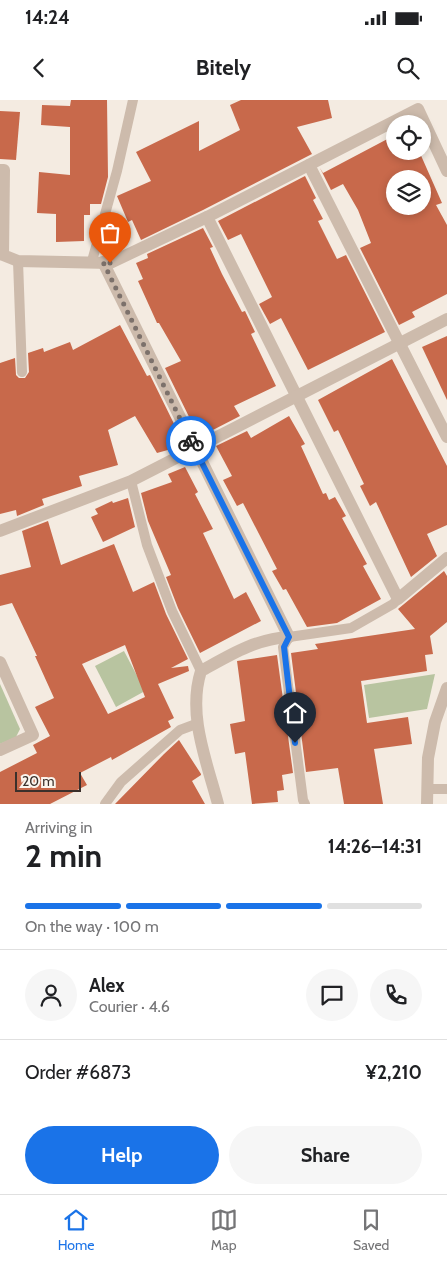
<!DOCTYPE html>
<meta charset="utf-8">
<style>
body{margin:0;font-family:Cabin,sans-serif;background:#f6f6f6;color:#202124;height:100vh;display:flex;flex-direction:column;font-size:19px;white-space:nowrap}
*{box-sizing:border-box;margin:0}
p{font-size:16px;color:#757577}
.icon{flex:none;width:28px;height:28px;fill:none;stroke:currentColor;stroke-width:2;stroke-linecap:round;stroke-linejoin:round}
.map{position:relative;height:704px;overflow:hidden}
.side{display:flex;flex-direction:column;background:#fff;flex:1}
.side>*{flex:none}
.fabs{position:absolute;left:386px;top:15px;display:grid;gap:10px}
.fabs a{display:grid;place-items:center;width:45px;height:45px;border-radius:50%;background:#fff;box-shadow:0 2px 8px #0003;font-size:25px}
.scale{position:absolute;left:15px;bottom:12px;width:66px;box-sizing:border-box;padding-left:5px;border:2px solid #3b302b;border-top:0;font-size:14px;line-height:18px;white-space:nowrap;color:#3b302b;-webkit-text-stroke:4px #fbf5ee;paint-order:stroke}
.pin{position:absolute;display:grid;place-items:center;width:42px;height:42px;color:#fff;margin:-51px -21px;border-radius:50% 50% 50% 0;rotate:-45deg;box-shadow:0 0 5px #0007}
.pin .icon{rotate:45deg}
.courier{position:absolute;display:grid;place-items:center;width:50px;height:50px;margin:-25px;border:4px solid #1a73e8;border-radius:50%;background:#fff;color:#222;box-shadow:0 1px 6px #0007}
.headline em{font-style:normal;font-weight:700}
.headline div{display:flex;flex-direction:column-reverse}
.headline{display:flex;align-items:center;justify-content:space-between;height:85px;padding:0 25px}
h1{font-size:32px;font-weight:700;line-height:38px}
.bar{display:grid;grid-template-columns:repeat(4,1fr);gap:8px 5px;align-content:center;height:60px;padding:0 25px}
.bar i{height:6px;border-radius:4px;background:#e0e0e0}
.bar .selected{background:#1a73e8}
.bar p{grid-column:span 4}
.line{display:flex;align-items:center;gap:12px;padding:0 25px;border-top:1px solid #e0e0e0}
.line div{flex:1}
.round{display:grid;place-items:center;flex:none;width:52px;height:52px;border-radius:26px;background:#f6f6f6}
.button{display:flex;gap:10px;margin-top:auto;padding:10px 25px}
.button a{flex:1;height:58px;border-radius:30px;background:#1a73e8;color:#fff;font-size:20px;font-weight:700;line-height:58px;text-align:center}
.button a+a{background:#f6f6f6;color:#202124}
.status{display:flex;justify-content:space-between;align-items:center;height:35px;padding:0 25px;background:#fff;direction:ltr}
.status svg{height:14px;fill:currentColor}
header{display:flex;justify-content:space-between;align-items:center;height:65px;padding:0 25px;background:#fff;font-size:22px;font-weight:700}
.menu{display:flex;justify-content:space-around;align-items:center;height:70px;border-top:1px solid #e0e0e0;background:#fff;font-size:14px;color:#757577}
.menu a{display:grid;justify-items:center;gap:2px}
.menu .selected{color:#1a73e8}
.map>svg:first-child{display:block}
</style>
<div class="status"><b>14:24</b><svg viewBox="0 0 49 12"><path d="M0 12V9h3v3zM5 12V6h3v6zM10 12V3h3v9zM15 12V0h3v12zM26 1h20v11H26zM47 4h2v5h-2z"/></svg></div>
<header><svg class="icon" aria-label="back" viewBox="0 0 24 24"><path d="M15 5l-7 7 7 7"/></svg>Bitely<svg class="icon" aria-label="search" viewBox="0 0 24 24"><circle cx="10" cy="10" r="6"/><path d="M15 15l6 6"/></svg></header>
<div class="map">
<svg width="447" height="704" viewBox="0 0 447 704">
<rect width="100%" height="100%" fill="#f4ebe1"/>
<g fill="#b8c4a0">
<polygon points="124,551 145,591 116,607 95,566"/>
<polygon points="435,574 427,609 369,618 364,585"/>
<polygon points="0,584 20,629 16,637 0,644"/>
</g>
<g fill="#c8694b" fill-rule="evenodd">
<polygon points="71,0 107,0 108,77 101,104 90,104 90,115 84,115 84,141 56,142 56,114 37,113 39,72 70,75 70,27 41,25 42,5 70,6"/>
<polygon points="241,0 328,0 332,18 297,27 312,54 203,110 141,140 132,120 128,122 117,96 151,81 136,52 199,21 199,51 240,30 230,5"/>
<polygon points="0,11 20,12 16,60 0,59"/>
<path d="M395,35V51H419L442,103L436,105L447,125V194L412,212L415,217L399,225L360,148L371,143L358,110L343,84L331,90L320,68L323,73ZM395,79H422V106H395Z"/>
<polygon points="305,76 316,98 313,100 323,119 318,121 337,159 346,155 385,232 308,270 281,218 270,224 259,204 272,197 241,134 228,140 218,121"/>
<polygon points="203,128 213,147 210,148 222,174 242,212 245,211 255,232 251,234 276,286 234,306 240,316 209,332 206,326 196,331 165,268 181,261 159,223 157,223 138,181 143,179 136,163 148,158 147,154"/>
<polygon points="120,225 147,276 150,275 181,338 172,342 175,348 157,353 135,316 108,330 118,365 79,376 82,386 42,399 44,405 17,416 16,410 0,414 0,263 15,258 16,275 19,278 25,278 29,272 28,253 43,248 44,252 70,242 73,250"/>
<polygon points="447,236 447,300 422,247"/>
<polygon points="392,259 447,366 447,425 427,434 437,456 411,477 376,402 370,406 360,386 364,384 338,330 334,332 318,300"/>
<polygon points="289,316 305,344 301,346 323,394 326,393 329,400 335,397 346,416 342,418 367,464 363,466 381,499 337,523 307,527 286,489 283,490 272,471 277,469 243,403 237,406 223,380 232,376 216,346 247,331 251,338"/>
<polygon points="185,367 198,392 195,394 213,429 203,433 234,499 246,492 261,521 200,553 178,508 166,477 171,475 148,421 141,393 172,382 168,374"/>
<polygon points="128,398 135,427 103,442 91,417 98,414 95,409 112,401 113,403"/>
<path d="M48,421L61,465L114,444L133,492L154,482L166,514L188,559L171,568L188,566L189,571L158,584L174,618L168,621L171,627L112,660L111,657L80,673L87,685L50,704H0V672L37,653L33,645L50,636L35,607L54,598L35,556H37L12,503L0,506V475L31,467L22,431ZM125,545L145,597L108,614L82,564Z"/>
<polygon points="444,471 447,476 447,522 430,536 433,554 425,555 427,571 361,581 367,623 408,617 412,644 374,649 383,704 344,704 338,668 306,672 291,553 318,549 315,544 415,529 398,509"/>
<polygon points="277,555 293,673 282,675 284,690 277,691 278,702 252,704 245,652 235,654 230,624 245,621 237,561"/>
<polygon points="179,640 201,674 201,675 192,681 205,704 115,704 164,654"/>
</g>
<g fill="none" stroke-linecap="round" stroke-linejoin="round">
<g stroke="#cdbbac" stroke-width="10">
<polyline points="18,161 22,272"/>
<polyline points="92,161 117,71 133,0"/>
<polyline points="131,381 147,445 172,511 201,571"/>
<polyline points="427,689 447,689"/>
<polyline points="105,704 121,682 180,630 196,624"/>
<polyline points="305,704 303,700 283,547 289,537 351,528 393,504 398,499"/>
</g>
<g stroke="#cdbbac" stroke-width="12">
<polyline points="309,65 447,337"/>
<polyline points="0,70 4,70 3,155 18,161 110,163 207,117 418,9 447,71"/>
<polyline points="207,117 398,499 447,458"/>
<path d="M103,162L289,537C255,539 230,555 201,571C187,615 207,662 218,704"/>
<polyline points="0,431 131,381 447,219"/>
<polyline points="0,562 33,635 0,650"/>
<polyline points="427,704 428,658 435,622 447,588"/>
</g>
</g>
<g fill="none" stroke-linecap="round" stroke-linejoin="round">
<polyline stroke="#7c716b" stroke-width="5" stroke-dasharray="0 9" points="110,163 103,162 191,341"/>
<polyline stroke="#1a73e8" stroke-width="6" points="191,341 289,537 284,547 295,643"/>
</g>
</svg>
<div class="fabs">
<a><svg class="icon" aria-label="locate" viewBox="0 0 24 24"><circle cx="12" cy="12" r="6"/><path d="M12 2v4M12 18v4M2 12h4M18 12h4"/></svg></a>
<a><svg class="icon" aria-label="layers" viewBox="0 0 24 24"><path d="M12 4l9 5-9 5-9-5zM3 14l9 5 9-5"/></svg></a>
</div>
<div class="scale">20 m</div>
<div class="pin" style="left:110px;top:163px;background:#ea580c"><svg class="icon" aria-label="bag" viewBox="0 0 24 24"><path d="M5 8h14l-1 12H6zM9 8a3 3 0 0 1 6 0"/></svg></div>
<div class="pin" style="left:295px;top:643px;background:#1f2937"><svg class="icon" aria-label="home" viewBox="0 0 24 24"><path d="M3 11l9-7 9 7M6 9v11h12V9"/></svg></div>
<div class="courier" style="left:191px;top:341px"><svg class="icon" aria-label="bike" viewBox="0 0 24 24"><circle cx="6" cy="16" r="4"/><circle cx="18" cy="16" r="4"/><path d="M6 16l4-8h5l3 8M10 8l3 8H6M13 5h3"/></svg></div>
</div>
<section class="side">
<div class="headline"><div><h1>2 min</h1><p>Arriving in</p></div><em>14:26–14:31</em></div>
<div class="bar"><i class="selected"></i><i class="selected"></i><i class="selected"></i><i></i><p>On the way · 100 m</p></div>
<div class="line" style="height:90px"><a class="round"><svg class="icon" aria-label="person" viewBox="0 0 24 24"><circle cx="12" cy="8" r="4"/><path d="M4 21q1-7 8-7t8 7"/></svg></a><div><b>Alex</b><p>Courier · 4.6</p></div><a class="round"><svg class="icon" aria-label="chat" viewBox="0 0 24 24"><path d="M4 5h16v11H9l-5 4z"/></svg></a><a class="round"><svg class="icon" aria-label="phone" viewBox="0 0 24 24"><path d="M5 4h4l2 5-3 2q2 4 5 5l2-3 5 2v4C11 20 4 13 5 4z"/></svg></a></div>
<div class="line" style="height:65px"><div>Order #6873</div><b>¥2,210</b></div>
<div class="button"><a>Help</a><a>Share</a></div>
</section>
<nav class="menu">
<a class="selected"><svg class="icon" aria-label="home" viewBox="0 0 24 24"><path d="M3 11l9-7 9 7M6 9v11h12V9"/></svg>Home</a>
<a><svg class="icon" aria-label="map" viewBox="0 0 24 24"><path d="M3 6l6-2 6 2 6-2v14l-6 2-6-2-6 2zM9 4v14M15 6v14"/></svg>Map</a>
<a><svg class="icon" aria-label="saved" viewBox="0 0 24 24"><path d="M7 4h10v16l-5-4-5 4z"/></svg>Saved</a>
</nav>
